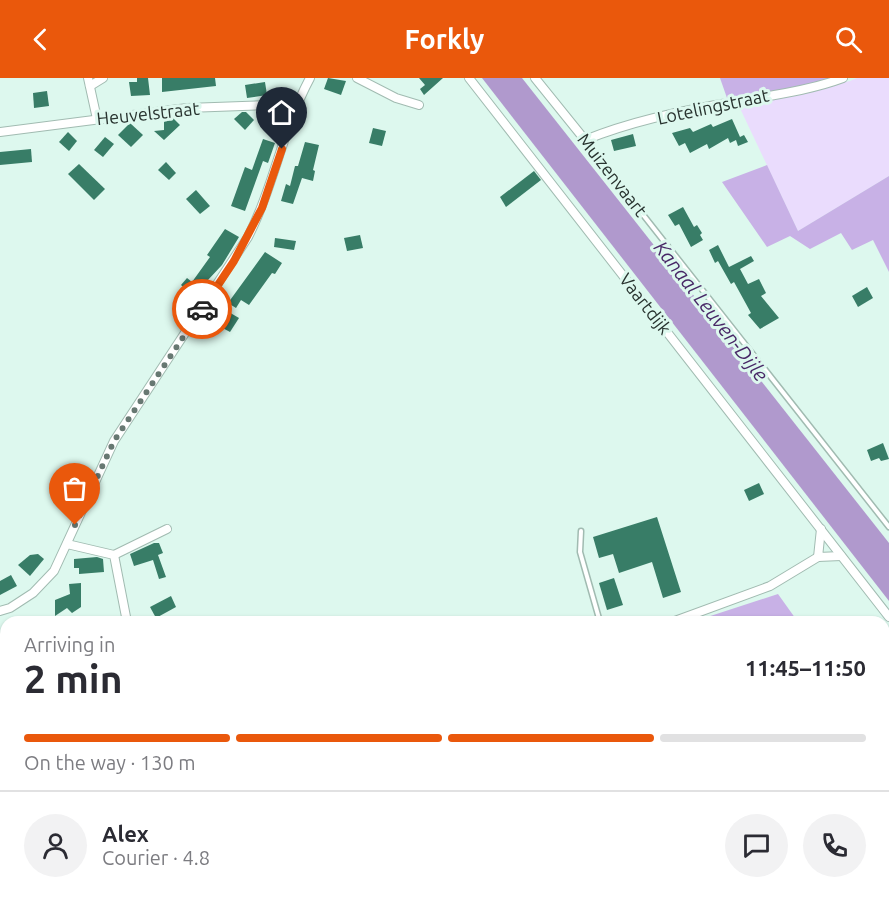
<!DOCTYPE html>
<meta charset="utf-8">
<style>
body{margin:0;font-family:Ubuntu,sans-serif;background:#f2f2f3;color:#2b2b33;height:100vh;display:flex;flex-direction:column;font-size:22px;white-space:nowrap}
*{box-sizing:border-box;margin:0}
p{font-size:20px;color:#7c7c81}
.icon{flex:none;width:33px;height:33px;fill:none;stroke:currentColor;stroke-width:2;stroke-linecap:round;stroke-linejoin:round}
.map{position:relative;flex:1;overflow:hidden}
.side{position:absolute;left:0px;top:538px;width:890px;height:296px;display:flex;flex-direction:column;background:#fff;border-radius:18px 18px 0 0;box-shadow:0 2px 4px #0004}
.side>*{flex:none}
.pin{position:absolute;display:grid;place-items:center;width:51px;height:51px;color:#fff;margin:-62px -26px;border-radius:50% 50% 50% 0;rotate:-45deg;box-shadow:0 0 6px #0007}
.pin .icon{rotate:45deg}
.courier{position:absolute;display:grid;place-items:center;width:60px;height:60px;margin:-30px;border:4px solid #ea580c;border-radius:50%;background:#fff;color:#222;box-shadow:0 2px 8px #0007}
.head em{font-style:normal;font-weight:600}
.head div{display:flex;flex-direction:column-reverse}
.head{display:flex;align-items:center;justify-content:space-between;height:102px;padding:0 24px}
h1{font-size:39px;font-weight:600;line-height:45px}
.bar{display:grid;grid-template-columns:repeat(4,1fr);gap:9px 6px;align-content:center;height:72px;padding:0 24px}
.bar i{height:8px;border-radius:4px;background:#e1e1e2}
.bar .selected{background:#ea580c}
.bar p{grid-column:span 4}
.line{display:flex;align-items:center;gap:15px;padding:0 24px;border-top:2px solid #e1e1e2}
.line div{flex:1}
.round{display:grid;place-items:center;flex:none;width:63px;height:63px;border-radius:32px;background:#f2f2f3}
header{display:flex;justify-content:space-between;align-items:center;height:78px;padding:0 24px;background:#ea580c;color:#fff;font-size:27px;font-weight:600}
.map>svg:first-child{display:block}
</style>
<header><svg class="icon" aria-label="back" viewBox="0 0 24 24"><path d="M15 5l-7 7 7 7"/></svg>Forkly<svg class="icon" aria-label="search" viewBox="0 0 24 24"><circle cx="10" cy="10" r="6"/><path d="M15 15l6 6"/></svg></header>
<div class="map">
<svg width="889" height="833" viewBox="0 0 889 833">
<rect width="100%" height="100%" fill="#ddf8ee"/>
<g fill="#eadcfd">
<polygon points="857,0 889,0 889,98 798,153 738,26 850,3"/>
<polygon points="0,602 6,602 6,828 75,828 76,833 0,833"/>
<polygon points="889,731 889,833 887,833 866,828 884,828 884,732"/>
<polygon points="259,828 345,828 347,833 261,833"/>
<polygon points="349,828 498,828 493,833 351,833"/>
<polygon points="510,828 850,828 847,833 505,833"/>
</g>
<g fill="#c8b1e6">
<polygon points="720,0 831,0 832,2 757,18 727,20"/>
<polygon points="767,87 798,153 889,98 889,194 873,162 852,172 841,155 810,171 790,158 767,169 722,104"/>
<polygon points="778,516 798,544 692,544"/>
</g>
<polygon fill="#b099cd" points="482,0 522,0 889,465 889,523"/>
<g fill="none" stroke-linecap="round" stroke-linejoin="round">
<polyline stroke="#b099cd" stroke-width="3" points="498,833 503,828"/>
</g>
<g fill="#387d67">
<polygon points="137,0 148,0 150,17 131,18 129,4 137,4"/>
<polygon points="162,0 215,0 216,8 162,14"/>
<polygon points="328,0 346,3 341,17 324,11"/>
<polygon points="419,0 443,0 424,17 420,11 425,7"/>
<polygon points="265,4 267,17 247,20 245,7"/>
<polygon points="47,13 49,28 34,30 33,15"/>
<polygon points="242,34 246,34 254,42 245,52 234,41"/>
<polygon points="171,38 180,47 164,62 154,53 164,52 164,44"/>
<polygon points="732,41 740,59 744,57 748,64 738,68 736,62 730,65 728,60 709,71 707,66 690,75 685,65 679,68 672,55 690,50 693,54 711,46 713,49"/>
<polygon points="130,45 143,57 131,69 118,57"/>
<polygon points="373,50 386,53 382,68 369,65"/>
<polygon points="68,54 77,63 69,73 59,64"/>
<polygon points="633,56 636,68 614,73 611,62"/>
<polygon points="105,59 114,66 103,79 94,72"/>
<polygon points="263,61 275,65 268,85 263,83 245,133 231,128 245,89 252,92"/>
<polygon points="305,64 319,67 313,92 315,93 313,103 302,100 293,126 281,123 286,106 290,108 295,88 298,88"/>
<polygon points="31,71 32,84 0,87 0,74"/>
<polygon points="166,84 176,95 169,102 158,92"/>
<polygon points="79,86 105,111 94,122 68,96"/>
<polygon points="534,93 541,102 506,129 500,119"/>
<polygon points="196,112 210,128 200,136 186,121"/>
<polygon points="683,129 694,149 697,147 702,155 700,157 703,162 691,169 679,146 675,148 668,137"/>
<polygon points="225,151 239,159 222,187 193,218 181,207 187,200 192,204 210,179 207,177"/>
<polygon points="360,157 363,170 347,173 344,160"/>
<polygon points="275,160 296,163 294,172 274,169"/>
<polygon points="718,167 729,189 751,178 754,183 740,191 748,206 759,201 766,215 761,218 779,240 760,251 748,237 751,235 734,204 731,206 718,183 715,185 709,172"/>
<polygon points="265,174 282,185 275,196 272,195 249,227 241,222 236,230 228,225"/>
<polygon points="867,209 873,220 858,229 852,218"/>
<polygon points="227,233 239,240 230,254 219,248"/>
<polygon points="883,365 889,381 881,383 879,380 871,383 867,372"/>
<polygon points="759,405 764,416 749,423 744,412"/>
<polygon points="657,439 681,514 663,520 652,484 619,495 613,476 599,480 593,459"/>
<polygon points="154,465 159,465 163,475 158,477 166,499 159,501 153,482 134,488 130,476"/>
<polygon points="38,476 44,481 30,498 18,487 30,477"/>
<polygon points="97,479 103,481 104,494 79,496 79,490 74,490 74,481"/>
<polygon points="11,497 17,508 0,517 0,503"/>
<polygon points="614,500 623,527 607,532 599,505"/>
<polygon points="81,505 81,529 72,535 67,530 55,538 55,522 70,516 69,506"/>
<polygon points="171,518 176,529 156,540 150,529"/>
</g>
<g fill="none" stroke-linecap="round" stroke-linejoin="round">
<defs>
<g id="lane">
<polyline points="585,63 889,449"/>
<polyline points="581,453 580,474 600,544"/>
</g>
<g id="street">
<polyline points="88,0 97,41"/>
<polyline points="357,0 396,20 419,27"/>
<polyline points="469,0 889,539"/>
<path d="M535,0L585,62C634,42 688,31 740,23C774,17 811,12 843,0"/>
<polyline points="90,8 103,0"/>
<polyline points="0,54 187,30 296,26"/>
<polyline points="821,451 818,479 841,478"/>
<polyline points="67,466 114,477 127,544"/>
<polyline points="114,477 167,451"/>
<path d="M0,533L10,530L33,515L54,493L114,363L248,159C274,108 283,50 310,0"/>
<polyline points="672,544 770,508 818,479"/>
</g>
</defs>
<use href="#lane" stroke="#a1bbb1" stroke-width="7"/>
<use href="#street" stroke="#a1bbb1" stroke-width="10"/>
<use href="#lane" stroke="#fff" stroke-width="4"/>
<use href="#street" stroke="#fff" stroke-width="8"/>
</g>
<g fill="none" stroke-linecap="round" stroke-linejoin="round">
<polyline stroke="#677872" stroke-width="6" stroke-dasharray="0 10.8" points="75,447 114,363 202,231"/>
<polyline stroke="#ea580c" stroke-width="8" points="202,231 234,183 262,130 282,71"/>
</g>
<g text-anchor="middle" stroke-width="6" stroke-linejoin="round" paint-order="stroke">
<g font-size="18" fill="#28332f" stroke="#ddf8ee">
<text transform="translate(713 29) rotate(-12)" y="6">Lotelingstraat</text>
<text transform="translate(148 36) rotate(-6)" y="6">Heuvelstraat</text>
<text transform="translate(612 97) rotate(52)" y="6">Muizenvaart</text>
<text transform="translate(645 226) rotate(52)" y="6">Vaartdijk</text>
</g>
<g font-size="20" font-style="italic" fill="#482867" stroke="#ddf8ee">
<text transform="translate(711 233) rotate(52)" y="7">Kanaal Leuven-Dijle</text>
</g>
</g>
</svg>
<div class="pin" style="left:75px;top:447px;background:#ea580c"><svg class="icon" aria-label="bag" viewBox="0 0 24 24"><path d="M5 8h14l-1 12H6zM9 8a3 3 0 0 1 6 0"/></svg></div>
<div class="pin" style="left:282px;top:71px;background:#1f2937"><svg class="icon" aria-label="home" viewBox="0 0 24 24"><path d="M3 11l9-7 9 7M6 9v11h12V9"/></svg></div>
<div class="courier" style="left:202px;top:231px"><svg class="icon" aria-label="car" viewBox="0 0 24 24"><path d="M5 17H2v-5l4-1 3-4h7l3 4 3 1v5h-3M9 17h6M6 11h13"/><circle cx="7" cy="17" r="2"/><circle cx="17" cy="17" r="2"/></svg></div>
<section class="side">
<div class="head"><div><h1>2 min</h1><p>Arriving in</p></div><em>11:45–11:50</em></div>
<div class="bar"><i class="selected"></i><i class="selected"></i><i class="selected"></i><i></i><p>On the way · 130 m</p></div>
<div class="line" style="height:108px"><a class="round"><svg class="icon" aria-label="person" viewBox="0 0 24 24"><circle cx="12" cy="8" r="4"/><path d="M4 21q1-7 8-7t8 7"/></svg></a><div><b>Alex</b><p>Courier · 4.8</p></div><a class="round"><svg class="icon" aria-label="chat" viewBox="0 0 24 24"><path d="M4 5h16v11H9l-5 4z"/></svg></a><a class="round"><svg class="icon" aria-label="phone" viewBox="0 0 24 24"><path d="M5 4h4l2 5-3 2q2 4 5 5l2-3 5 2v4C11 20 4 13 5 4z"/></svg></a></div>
</section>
</div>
